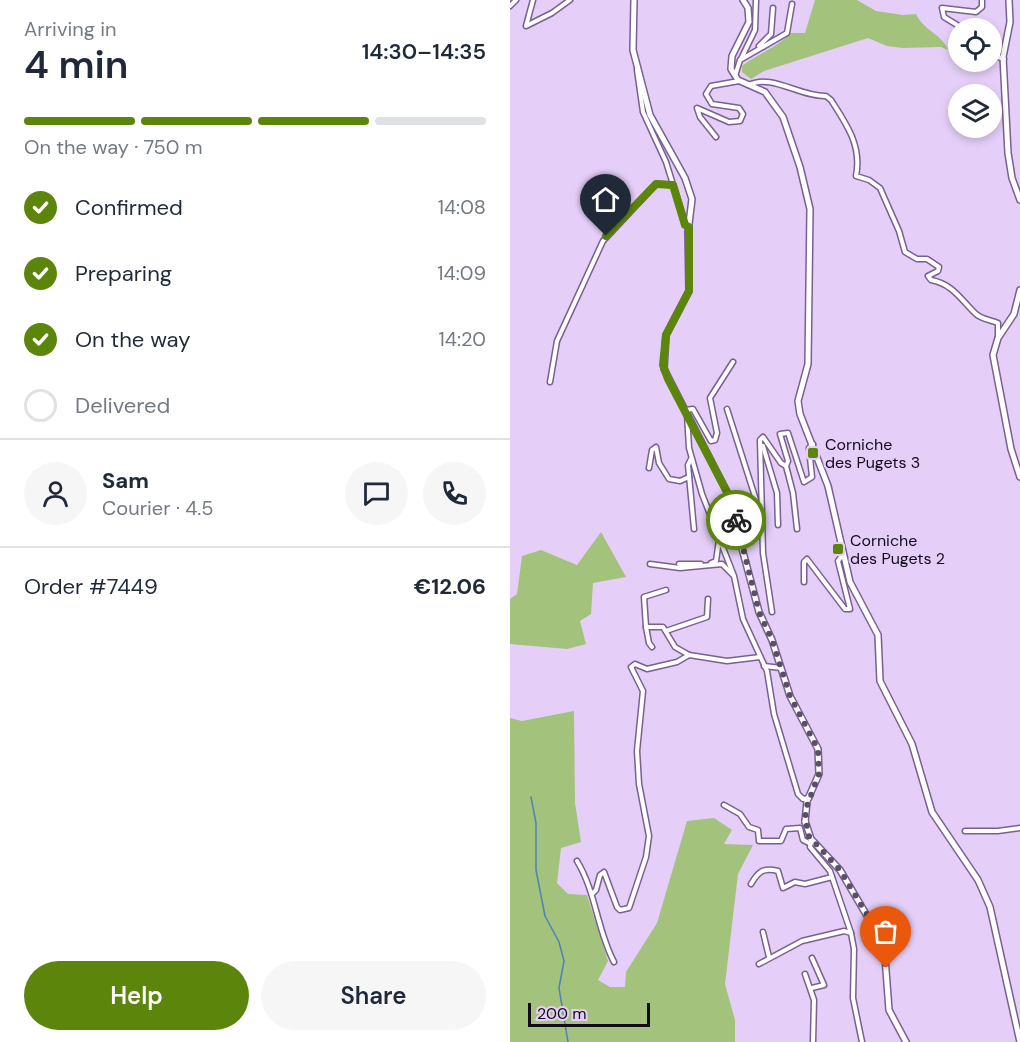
<!DOCTYPE html>
<meta charset="utf-8">
<style>
body{margin:0;font-family:"DM Sans",sans-serif;background:#f6f6f7;color:#1f2937;height:100vh;display:flex;flex-direction:column;font-size:22px;white-space:nowrap}
*{box-sizing:border-box;margin:0}
p{font-size:20px;color:#747a83}
.icon{flex:none;width:33px;height:33px;fill:none;stroke:currentColor;stroke-width:2;stroke-linecap:round;stroke-linejoin:round}
.map{position:relative;flex:1;overflow:hidden}
.details{display:flex;flex-direction:column;background:#fff;width:510px}
.details>*{flex:none}
.buttons{position:absolute;left:438px;top:18px;display:grid;gap:12px}
.buttons a{display:grid;place-items:center;width:54px;height:54px;border-radius:50%;background:#fff;box-shadow:0 3px 9px #0003;font-size:30px}
.scale{position:absolute;left:18px;bottom:15px;width:122px;box-sizing:border-box;padding-left:6px;border:3px solid #13091a;border-top:0;font-size:16px;line-height:21px;white-space:nowrap;color:#13091a;-webkit-text-stroke:4px #e5cff9;paint-order:stroke}
.pin{position:absolute;display:grid;place-items:center;width:51px;height:51px;color:#fff;margin:-62px -26px;border-radius:50% 50% 50% 0;rotate:-45deg;box-shadow:0 0 6px #0007}
.pin .icon{rotate:45deg}
.courier{position:absolute;display:grid;place-items:center;width:60px;height:60px;margin:-30px;border:4px solid #5c850c;border-radius:50%;background:#fff;color:#222;box-shadow:0 2px 8px #0007}
.overview em{font-style:normal;font-weight:600}
.overview div{display:flex;flex-direction:column-reverse}
.overview{display:flex;align-items:center;justify-content:space-between;height:102px;padding:0 24px}
h1{font-size:39px;font-weight:600;line-height:45px}
.bar{display:grid;grid-template-columns:repeat(4,1fr);gap:9px 6px;align-content:center;height:72px;padding:0 24px}
.bar i{height:8px;border-radius:4px;background:#e0e1e3}
.bar .active{background:#5c850c}
.bar p{grid-column:span 4}
.line{display:flex;align-items:center;gap:15px;padding:0 24px;border-top:2px solid #e0e1e3}
.line div{flex:1}
.round{display:grid;place-items:center;flex:none;width:63px;height:63px;border-radius:32px;background:#f6f6f7}
ol{padding:0 24px;list-style:none}
li{display:flex;align-items:center;gap:18px;height:66px}
li p{margin-inline-start:auto}
li .icon{padding:6px;border-radius:50%;background:#5c850c;color:#fff;stroke-width:4}
li:last-child{color:#747a83}
li i{width:33px;height:33px;border:3px solid #e0e1e3;border-radius:50%}
.action{display:flex;gap:12px;margin-top:auto;padding:12px 24px}
.action a{flex:1;height:69px;border-radius:36px;background:#5c850c;color:#fff;font-size:24px;font-weight:600;line-height:69px;text-align:center}
.action a+a{background:#f6f6f7;color:#1f2937}
main{display:flex;flex:1;min-height:0}
.map>svg:first-child{display:block}
</style>
<main>
<section class="details">
<div class="overview"><div><h1>4 min</h1><p>Arriving in</p></div><em>14:30–14:35</em></div>
<div class="bar"><i class="active"></i><i class="active"></i><i class="active"></i><i></i><p>On the way · 750 m</p></div>
<ol>
<li><svg class="icon" aria-label="check" viewBox="0 0 24 24"><path d="M5 12l5 5 9-10"/></svg>Confirmed<p>14:08</p></li>
<li><svg class="icon" aria-label="check" viewBox="0 0 24 24"><path d="M5 12l5 5 9-10"/></svg>Preparing<p>14:09</p></li>
<li><svg class="icon" aria-label="check" viewBox="0 0 24 24"><path d="M5 12l5 5 9-10"/></svg>On the way<p>14:20</p></li>
<li><i></i>Delivered</li>
</ol>
<div class="line" style="height:108px"><a class="round"><svg class="icon" aria-label="person" viewBox="0 0 24 24"><circle cx="12" cy="8" r="4"/><path d="M4 21q1-7 8-7t8 7"/></svg></a><div><b>Sam</b><p>Courier · 4.5</p></div><a class="round"><svg class="icon" aria-label="chat" viewBox="0 0 24 24"><path d="M4 5h16v11H9l-5 4z"/></svg></a><a class="round"><svg class="icon" aria-label="phone" viewBox="0 0 24 24"><path d="M5 4h4l2 5-3 2q2 4 5 5l2-3 5 2v4C11 20 4 13 5 4z"/></svg></a></div>
<div class="line" style="height:78px"><div>Order #7449</div><b>€12.06</b></div>
<div class="action"><a>Help</a><a>Share</a></div>
</section>
<div class="map">
<svg width="510" height="1042" viewBox="0 0 510 1042">
<rect width="100%" height="100%" fill="#e5cff9"/>
<g fill="#a3c27c">
<path d="M305,0H347L366,11L393,15L406,14C414,31 432,34 438,50L431,47L392,48L377,46L358,38L254,71L241,79L232,72V66C247,54 269,47 280,33H295Z"/>
<polygon points="91,532 116,577 83,583 81,614 70,621 76,644 57,649 0,644 0,599 7,594 12,556 31,550 67,565"/>
<polygon points="64,711 65,803 71,842 51,848 47,883 58,894 77,895 98,961 88,980 100,987 115,987 116,972 147,923 177,821 204,818 222,830 214,844 243,845 228,874 215,984 225,1020 225,1042 0,1042 0,718 12,721"/>
</g>
<g fill="none" stroke-linecap="round" stroke-linejoin="round">
<polyline stroke="#4e81b8" stroke-width="1.5" points="21,797 26,823 26,870 35,916 49,942 54,961 49,988 58,1042"/>
<defs>
<g id="street">
<polyline points="23,0 16,26 42,13 60,0"/>
<polyline points="0,6 6,0"/>
<polyline points="452,28 434,17 432,8 466,12 472,7 472,0"/>
<polyline points="249,46 261,34 263,8"/>
<polyline points="482,55 494,59"/>
<polyline points="231,59 245,30 246,0"/>
<polyline points="127,70 133,112 156,162 175,223 178,227"/>
<polyline points="225,76 230,60 277,33 282,4"/>
<path d="M239,85C261,73 290,97 316,96L321,100C337,125 352,146 346,176L359,180L370,188L389,231L395,252L407,259H417L429,267L428,271L418,276L421,280C443,284 451,300 466,314C471,319 481,320 488,323V337"/>
<polyline points="206,137 190,117 187,108 219,122 230,121 233,114 229,108 202,104 196,94 201,86 229,81"/>
<polyline points="40,382 47,341 93,241 146,184 163,185"/>
<polyline points="217,409 247,503 251,506"/>
<polyline points="175,410 183,409 201,441 205,440 207,433 200,398 223,362"/>
<polyline points="177,414 179,448 192,494 224,576 233,619 257,671 264,714 288,794 293,799 299,798"/>
<polyline points="253,446 267,493 268,525"/>
<polyline points="181,459 178,465 184,529"/>
<polyline points="276,466 283,493 287,529"/>
<polyline points="139,468 142,450 146,447 149,463 159,479 170,481 179,477"/>
<polyline points="201,563 206,561 209,540"/>
<polyline points="140,564 170,568 212,564 223,575"/>
<polyline points="169,564 191,564"/>
<polyline points="294,582 294,562 297,559 335,609 340,609 328,561 333,554"/>
<polyline points="156,590 134,597 136,627 153,627 165,647 179,655"/>
<polyline points="262,612 253,553 250,440 253,437 271,463 276,466 278,461 270,434 278,433 294,482 302,477 299,448 303,444"/>
<polyline points="136,627 139,643 142,647"/>
<polyline points="156,631 197,617 198,599"/>
<polyline points="254,666 271,668"/>
<polyline points="214,805 230,814 239,827 248,830 249,841 271,841 276,829 290,828 293,840 299,843"/>
<polyline points="455,831 488,831 510,828"/>
<polyline points="301,839 300,847 320,871 341,933 344,949 343,998 352,1042"/>
<path d="M67,861C86,892 87,930 104,962"/>
<path d="M241,884C248,872 253,867 268,871L273,888L285,882L295,884L322,877"/>
<polyline points="82,894 86,890 90,875 94,872 107,907 110,910 119,908 136,857 139,836 129,784 127,751 133,691 121,667 125,664 137,669 167,662 179,655 217,661 250,657"/>
<polyline points="253,932 259,957"/>
<polyline points="249,964 292,941 334,931 341,933"/>
<polyline points="295,974 304,1000 303,1042"/>
<polyline points="302,988 314,985 302,958"/>
</g>
<g id="secondary">
<polyline points="124,0 123,50 140,115 175,178 182,199 178,232 179,291 156,335 154,369 217,492 249,612 262,640 280,696 308,749 309,774 297,801 295,822"/>
<polyline points="233,0 238,8 239,22 222,56 221,69 228,80 255,92 273,117 290,167 300,209 298,364 288,401 290,414 318,486 340,582 368,635 370,681 402,744 422,812 468,880 480,907 510,1042"/>
<polyline points="499,0 500,22 493,57 498,153 502,178 510,200"/>
<polyline points="510,290 504,314 488,338 483,355 501,449 510,477"/>
<polyline points="295,821 301,839 330,870 366,931 375,957 379,1010 396,1042"/>
</g>
</defs>
<use href="#street" stroke="#79608e" stroke-width="7"/>
<use href="#secondary" stroke="#79608e" stroke-width="8"/>
<use href="#street" stroke="#fff" stroke-width="4"/>
<use href="#secondary" stroke="#fff" stroke-width="5"/>
</g>
<g fill="none" stroke-linecap="round" stroke-linejoin="round">
<polyline stroke="#5c4e68" stroke-width="6" stroke-dasharray="0 10.8" points="226,520 249,612 262,640 280,696 308,749 309,774 295,811 298,835 330,870 364,926 374,952 376,968"/>
<polyline stroke="#5c850c" stroke-width="8" points="96,236 146,184 163,185 175,225 179,227 179,291 156,335 153,365 158,379 217,492 226,520"/>
</g>
<g fill="#5c850c" stroke="#e5cff9" stroke-width="2">
<rect x="297" y="447" width="12" height="12" rx="3"/>
<rect x="322" y="543" width="12" height="12" rx="3"/>
</g>
<g text-anchor="middle" stroke-width="4.5" stroke-linejoin="round" paint-order="stroke">
<g font-size="16" fill="#13091a" stroke="#e5cff9" text-anchor="start">
<text x="315" y="450">Corniche<tspan x="315" dy="18">des Pugets 3</tspan></text>
<text x="340" y="546">Corniche<tspan x="340" dy="18">des Pugets 2</tspan></text>
</g>
</g>
</svg>
<div class="buttons">
<a><svg class="icon" aria-label="locate" viewBox="0 0 24 24"><circle cx="12" cy="12" r="6"/><path d="M12 2v4M12 18v4M2 12h4M18 12h4"/></svg></a>
<a><svg class="icon" aria-label="layers" viewBox="0 0 24 24"><path d="M12 4l9 5-9 5-9-5zM3 14l9 5 9-5"/></svg></a>
</div>
<div class="scale">200 m</div>
<div class="pin" style="left:376px;top:968px;background:#ea580c"><svg class="icon" aria-label="bag" viewBox="0 0 24 24"><path d="M5 8h14l-1 12H6zM9 8a3 3 0 0 1 6 0"/></svg></div>
<div class="pin" style="left:96px;top:236px;background:#1f2937"><svg class="icon" aria-label="home" viewBox="0 0 24 24"><path d="M3 11l9-7 9 7M6 9v11h12V9"/></svg></div>
<div class="courier" style="left:226px;top:520px"><svg class="icon" aria-label="bike" viewBox="0 0 24 24"><circle cx="6" cy="16" r="4"/><circle cx="18" cy="16" r="4"/><path d="M6 16l4-8h5l3 8M10 8l3 8H6M13 5h3"/></svg></div>
</div>
</main>
